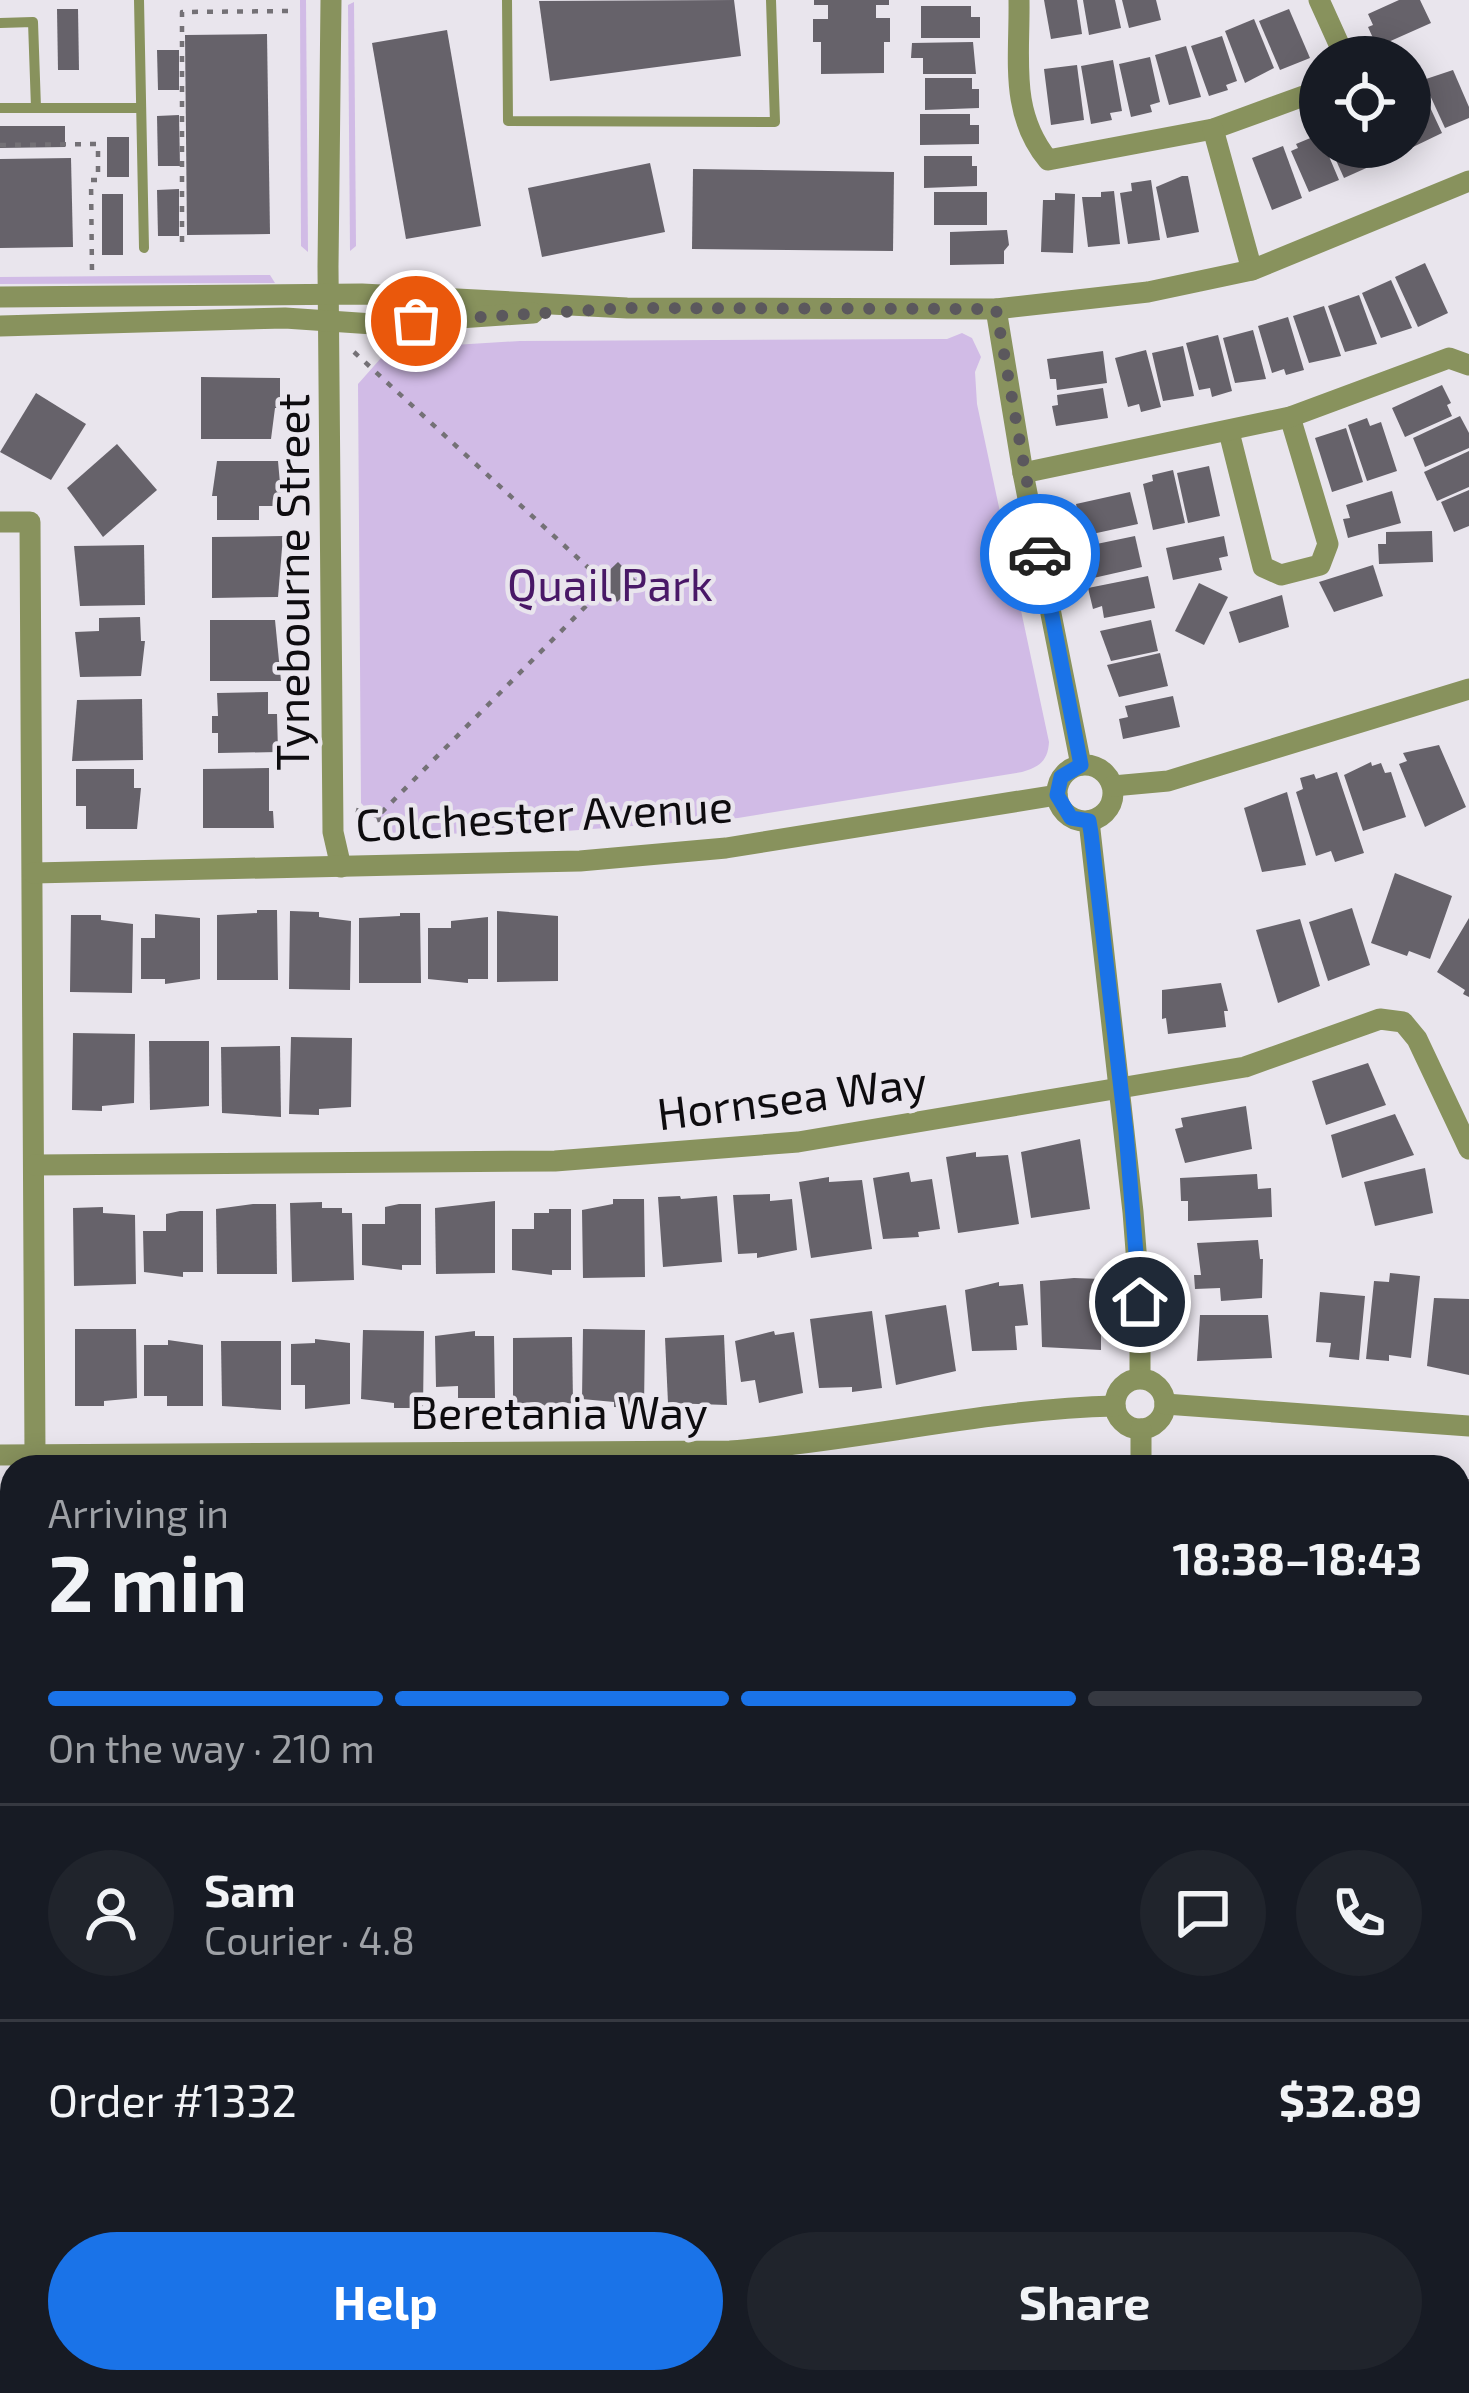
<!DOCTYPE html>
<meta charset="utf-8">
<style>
body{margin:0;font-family:"Exo 2",sans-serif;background:#20242c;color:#f1f3f6;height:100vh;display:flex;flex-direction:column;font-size:45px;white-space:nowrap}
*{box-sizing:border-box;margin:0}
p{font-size:39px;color:#9ea1a6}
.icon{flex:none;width:66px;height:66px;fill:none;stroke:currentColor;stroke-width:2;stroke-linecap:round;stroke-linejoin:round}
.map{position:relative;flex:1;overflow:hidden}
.drawer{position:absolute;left:0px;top:1455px;width:1470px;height:939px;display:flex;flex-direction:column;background:#171b24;border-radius:36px 36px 0 0;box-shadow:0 6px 30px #0003}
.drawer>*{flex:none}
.buttons{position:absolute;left:1299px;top:36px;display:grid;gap:24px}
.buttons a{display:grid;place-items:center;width:132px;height:132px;border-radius:50%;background:#171b24;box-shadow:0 6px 30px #0003;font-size:60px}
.pin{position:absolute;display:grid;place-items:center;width:102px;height:102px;color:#fff;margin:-51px;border:6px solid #fff;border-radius:50%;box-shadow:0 3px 12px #0007}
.courier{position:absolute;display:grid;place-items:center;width:120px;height:120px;margin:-60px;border:9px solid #1a73e8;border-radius:50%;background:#fff;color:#222;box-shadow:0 3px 15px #0007}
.overview em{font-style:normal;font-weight:700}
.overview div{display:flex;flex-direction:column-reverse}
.overview{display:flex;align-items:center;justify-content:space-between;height:204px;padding:0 48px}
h1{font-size:78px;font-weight:700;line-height:90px}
.bar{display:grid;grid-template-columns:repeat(4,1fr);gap:18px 12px;align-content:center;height:144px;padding:0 48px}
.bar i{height:15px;border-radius:9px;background:#363941}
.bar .on{background:#1a73e8}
.bar p{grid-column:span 4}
.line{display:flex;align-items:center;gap:30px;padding:0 48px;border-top:3px solid #363941}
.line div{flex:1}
.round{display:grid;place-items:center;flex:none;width:126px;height:126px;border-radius:63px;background:#20242c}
.button{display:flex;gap:24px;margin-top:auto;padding:24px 48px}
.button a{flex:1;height:138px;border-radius:72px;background:#1a73e8;color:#fff;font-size:48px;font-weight:700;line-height:138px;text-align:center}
.button a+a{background:#20242c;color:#f1f3f6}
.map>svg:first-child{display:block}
</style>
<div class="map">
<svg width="1469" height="2393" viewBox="0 0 1469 2393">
<rect width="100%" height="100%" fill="#e9e5ed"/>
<g fill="#d1bbe6">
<polygon points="300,0 306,0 308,252 301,246"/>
<polygon points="354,2 356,246 350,251 348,5"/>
<polygon points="270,275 275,283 0,284 0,277"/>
<path d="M962,333L972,338L981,357L975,372L977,404L1049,742C1048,761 1039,767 1022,772L738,818L539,833L391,834L361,803L358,384L389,349L520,341L947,339Z"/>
</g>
<g fill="#c8a3e7" stroke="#9076a6" stroke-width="3">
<polygon points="0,2071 12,2071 12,2382 791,2382 797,2393 0,2393"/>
<polygon points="1458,2075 1469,2088 1469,2281 1458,2306"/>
<polygon points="1106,2382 1373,2382 1363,2393 1101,2393"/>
</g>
<g fill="#66626a">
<polygon points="734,0 741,56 550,81 539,1"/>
<polygon points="814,0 889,0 889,5 876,5 876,18 890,18 890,42 884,42 884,73 821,74 821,42 813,42 813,19 828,19 828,5 814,5"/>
<polygon points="1044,0 1077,0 1082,34 1051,39"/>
<polygon points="1083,0 1115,0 1121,28 1089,35"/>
<polygon points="1122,0 1156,0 1161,20 1129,28"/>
<polygon points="1399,0 1420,0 1431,23 1377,47 1368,27 1373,25 1368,14"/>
<polygon points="921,6 971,6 971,17 980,17 980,38 921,38"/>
<polygon points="57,9 78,9 79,70 58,70"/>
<polygon points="1289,9 1310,58 1280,70 1259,21"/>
<polygon points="1254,19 1274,68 1245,83 1225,31"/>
<polygon points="447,30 481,226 406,239 372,43"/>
<polygon points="267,34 270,234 187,235 185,35"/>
<polygon points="1222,36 1237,81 1226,85 1228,90 1209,96 1191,46"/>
<polygon points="973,42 976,74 923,74 923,58 911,58 912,43"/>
<polygon points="1186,46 1201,97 1169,105 1155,55"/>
<polygon points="157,50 179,50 179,90 158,90"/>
<polygon points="1150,57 1160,102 1150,105 1152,112 1131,117 1119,64"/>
<polygon points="1113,60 1122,111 1110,113 1112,120 1091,124 1081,66"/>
<polygon points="1077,65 1084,120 1051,125 1044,69"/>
<polygon points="1453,70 1469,107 1469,118 1445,128 1423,80"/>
<polygon points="925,78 972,78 972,89 979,89 979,108 925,110"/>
<polygon points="1421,88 1442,133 1413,147 1410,93"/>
<polygon points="920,114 970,114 970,125 979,125 979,144 920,145"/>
<polygon points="179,115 180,166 158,166 157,116"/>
<polygon points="0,126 65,126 65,147 0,148"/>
<polygon points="1320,134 1320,147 1325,147 1339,180 1309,192 1291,151 1298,148 1296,144"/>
<rect x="107" y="137" width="22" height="40"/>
<polygon points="1283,146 1302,198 1272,210 1252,158"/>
<polygon points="1330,147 1365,147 1373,165 1344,178"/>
<polygon points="1371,147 1405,147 1407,152 1379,164"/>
<polygon points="924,156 972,156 972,166 977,166 977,186 924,188"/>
<polygon points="71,158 73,247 0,248 0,159"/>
<polygon points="650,163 665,232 542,257 528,188"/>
<polygon points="693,169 894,172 893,251 692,249"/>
<polygon points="1182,176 1188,176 1199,232 1167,238 1156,187"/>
<polygon points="1151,180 1160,240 1128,244 1120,193 1132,191 1131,183"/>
<polygon points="179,189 179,236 158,236 157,190"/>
<polygon points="1114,191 1120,244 1088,247 1082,197 1101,197 1101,192"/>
<rect x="934" y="192" width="53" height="33"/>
<polygon points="1055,193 1075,194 1073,253 1041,252 1043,200 1055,200"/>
<rect x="102" y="194" width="21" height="61"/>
<polygon points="1007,230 1009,245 1004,251 1004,264 950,265 950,232"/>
<polygon points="1425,263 1448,313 1418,327 1395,277"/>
<polygon points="1391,280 1412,328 1381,338 1362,293"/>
<polygon points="1359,295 1377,344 1345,352 1328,306"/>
<polygon points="1324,306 1341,356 1309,363 1293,316"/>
<polygon points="1288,317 1304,370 1286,375 1284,369 1272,373 1258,326"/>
<polygon points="1253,330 1266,379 1235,383 1223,338"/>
<polygon points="1218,335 1232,391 1212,397 1210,388 1199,390 1186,343"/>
<polygon points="1183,346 1194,396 1163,401 1152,353"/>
<polygon points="1146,350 1161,407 1141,412 1139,404 1128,407 1115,358"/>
<polygon points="1103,351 1107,383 1057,390 1056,379 1050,379 1047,359"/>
<polygon points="201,377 280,378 280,408 275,408 271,439 201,439"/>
<polygon points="1442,385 1451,403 1447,405 1452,416 1405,437 1392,408"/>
<polygon points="1103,388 1108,418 1056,426 1052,406 1058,405 1057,395"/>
<polygon points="36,393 86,424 51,480 0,452"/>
<polygon points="1460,416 1469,433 1469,448 1425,467 1413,438"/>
<polygon points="1367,418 1370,426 1381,422 1397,471 1367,481 1348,425"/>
<polygon points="1346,428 1363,482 1332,492 1315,438"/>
<polygon points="117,444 157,490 103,537 67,488"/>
<polygon points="1469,451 1469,487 1437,501 1424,472"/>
<polygon points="217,461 278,461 282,506 259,506 259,520 217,520 217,496 212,496"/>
<polygon points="1209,466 1220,516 1188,523 1177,473"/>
<polygon points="1173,470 1185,523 1153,530 1143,484 1153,481 1152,475"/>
<polygon points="1469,490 1469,526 1454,532 1441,502"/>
<polygon points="1392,491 1401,523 1348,538 1343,519 1350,518 1346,505"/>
<polygon points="1130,492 1138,524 1083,536 1076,504"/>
<polygon points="1432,531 1433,562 1379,564 1378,544 1386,544 1386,532"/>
<polygon points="283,536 278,597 212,598 212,537"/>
<polygon points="1135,536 1142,567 1089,579 1082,547"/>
<polygon points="1224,536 1228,556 1219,558 1222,570 1173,580 1166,548"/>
<polygon points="144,545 145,605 80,606 74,546"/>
<polygon points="618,562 638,582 617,602 597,582"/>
<polygon points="1373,565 1383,596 1334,612 1319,582"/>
<polygon points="1148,576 1155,608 1104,618 1102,606 1093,609 1088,588"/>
<polygon points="1199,583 1228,597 1204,645 1175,631"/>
<polygon points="1282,595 1289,627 1239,643 1229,612"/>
<polygon points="140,617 141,641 145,641 141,676 80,677 75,632 99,631 99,618"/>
<polygon points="210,620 275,620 281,681 210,681"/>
<polygon points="1151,620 1158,651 1111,661 1100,631"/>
<polygon points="1160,653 1168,686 1119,697 1107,665"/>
<polygon points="268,692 268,714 277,714 278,752 218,753 218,733 212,733 212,716 218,716 217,693"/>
<polygon points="1173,696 1180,727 1123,739 1119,719 1128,717 1125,706"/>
<polygon points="142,699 143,760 72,761 77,700"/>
<polygon points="1439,745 1466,807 1425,827 1399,764 1407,761 1403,753"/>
<polygon points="1371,762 1372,766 1381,763 1385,773 1391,772 1406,817 1363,831 1344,775"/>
<polygon points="269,768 269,811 273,811 274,828 203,828 203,769"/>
<polygon points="76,769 134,769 134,788 141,788 137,829 86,829 86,806 76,806"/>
<polygon points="1337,772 1364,853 1335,862 1331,851 1316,856 1296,792 1303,789 1300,778 1314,774 1316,779"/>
<polygon points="1287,792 1306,865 1262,872 1244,808"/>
<polygon points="1395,873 1452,896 1430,959 1409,951 1407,956 1371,943"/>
<polygon points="1352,908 1370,965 1328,981 1309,922"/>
<polygon points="257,910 277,910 278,980 217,980 217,915 257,913"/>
<polygon points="290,911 319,912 319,917 351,921 350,990 289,989"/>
<polygon points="497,911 558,916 558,981 497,982"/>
<polygon points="400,913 420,913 421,983 359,983 359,918 400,916"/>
<polygon points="155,914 200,918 200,979 165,984 165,979 141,979 141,938 155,938"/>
<polygon points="71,915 101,915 101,920 133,924 132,993 70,992"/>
<polygon points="488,917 488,979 468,979 468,983 428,979 428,928 451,928 451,921"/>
<polygon points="1469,918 1469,997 1463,994 1465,990 1437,972"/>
<polygon points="1300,919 1320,986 1278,1003 1256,930"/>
<polygon points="1221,983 1228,1011 1224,1011 1226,1027 1168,1034 1166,1018 1162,1019 1162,990"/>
<polygon points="73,1033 135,1034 134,1103 102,1106 102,1111 72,1110"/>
<polygon points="291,1037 352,1038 351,1107 319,1109 319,1115 289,1114"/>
<polygon points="149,1041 209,1041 209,1106 150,1110"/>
<polygon points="280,1046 281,1117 222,1113 221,1047"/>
<polygon points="1368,1063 1386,1105 1326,1125 1312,1081"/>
<polygon points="1246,1106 1252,1149 1185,1163 1175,1129 1183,1127 1181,1118"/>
<polygon points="1395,1114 1414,1155 1342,1178 1331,1135"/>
<polygon points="1080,1139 1090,1209 1031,1218 1021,1152"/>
<polygon points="976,1152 976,1157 1008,1155 1019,1224 958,1233 946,1157"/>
<polygon points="1425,1168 1433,1213 1375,1226 1364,1182"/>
<polygon points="909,1172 911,1182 932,1179 940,1229 918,1232 919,1237 883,1239 873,1178"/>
<polygon points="1257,1174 1258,1189 1271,1188 1272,1217 1188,1221 1188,1201 1181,1201 1180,1178"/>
<polygon points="829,1177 829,1182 862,1180 872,1249 811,1258 799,1182"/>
<polygon points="770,1194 770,1201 792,1199 797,1250 757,1258 757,1253 738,1254 733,1195"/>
<polygon points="680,1196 681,1199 717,1196 722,1262 663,1267 658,1197"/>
<polygon points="613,1199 644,1199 645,1277 583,1278 582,1210 613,1204"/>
<polygon points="495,1201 495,1273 436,1274 435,1208"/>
<polygon points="322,1202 322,1208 342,1208 342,1213 352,1213 354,1280 292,1282 290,1203"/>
<polygon points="253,1204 276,1204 277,1274 217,1274 216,1209"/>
<polygon points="399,1204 421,1204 421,1265 402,1265 402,1270 362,1265 362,1224 385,1224 385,1207"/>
<polygon points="103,1207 103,1213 135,1215 136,1284 74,1286 73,1208"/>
<polygon points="549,1209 571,1209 571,1270 552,1270 552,1275 512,1270 512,1229 534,1229 534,1213 549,1213"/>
<polygon points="180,1211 203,1211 203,1272 183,1272 183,1277 144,1272 143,1231 166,1231 166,1214"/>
<polygon points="1258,1240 1260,1259 1263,1259 1262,1298 1221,1301 1220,1288 1195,1289 1194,1275 1201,1275 1197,1243"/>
<polygon points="1390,1273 1420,1276 1411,1358 1389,1355 1389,1361 1366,1359 1374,1281 1389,1282"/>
<polygon points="1074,1278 1101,1279 1101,1350 1042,1347 1040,1281"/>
<polygon points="999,1282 999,1286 1023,1284 1028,1325 1015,1326 1017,1350 972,1351 965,1290"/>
<polygon points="1320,1292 1365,1296 1359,1360 1329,1357 1331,1343 1316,1342"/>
<polygon points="1434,1298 1469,1299 1469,1375 1427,1366"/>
<polygon points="946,1305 956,1371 896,1385 885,1315"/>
<polygon points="872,1311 882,1388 852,1392 852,1387 819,1388 810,1319"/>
<polygon points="1200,1315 1268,1315 1272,1358 1197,1361"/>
<polygon points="75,1329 136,1329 137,1398 104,1401 104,1406 75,1406"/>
<polygon points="583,1329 645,1330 644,1408 614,1407 614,1402 582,1399"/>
<polygon points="363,1330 424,1331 423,1408 394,1408 394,1403 361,1399"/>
<polygon points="475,1331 475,1336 494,1336 495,1398 458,1398 458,1386 436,1387 435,1336"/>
<polygon points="774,1331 775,1335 794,1332 803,1393 759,1403 755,1380 741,1382 735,1341"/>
<polygon points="724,1335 727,1405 668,1403 665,1338"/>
<polygon points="572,1337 573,1403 513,1408 513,1338"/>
<polygon points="315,1339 350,1343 350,1404 305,1409 305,1385 291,1385 291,1344 315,1343"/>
<polygon points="168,1340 203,1345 203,1406 167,1406 167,1396 144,1396 144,1345 168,1345"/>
<polygon points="221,1341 281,1341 281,1410 222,1406"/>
<rect x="1458" y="1479" width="11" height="63"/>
<rect x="1" y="1499" width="11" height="84"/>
<rect x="1458" y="1782" width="11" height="85"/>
<rect x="0" y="1803" width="12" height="52"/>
<rect x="1458" y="1956" width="8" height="68"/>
<rect x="0" y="1960" width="12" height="68"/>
<polygon points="871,2382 939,2382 937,2393 868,2393"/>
<polygon points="949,2382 1017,2382 1019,2393 951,2393"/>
</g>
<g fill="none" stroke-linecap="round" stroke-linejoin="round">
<g stroke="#747176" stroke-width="4.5" stroke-dasharray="6 9" stroke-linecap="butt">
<polyline points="0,145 98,144 98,180 91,180 92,273"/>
<polyline points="182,242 182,12 295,11"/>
<polyline points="354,352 593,572 588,604 378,816"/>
<polyline points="356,810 378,816"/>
<polyline points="378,816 387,843"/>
</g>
<g stroke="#88925d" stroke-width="10">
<polyline points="139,0 144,248"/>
<polyline points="507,0 508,121 775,122 771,0"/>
<polyline points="0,23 33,22 36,108"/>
<polyline points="0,108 140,108"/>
</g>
<g stroke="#88925d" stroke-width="21">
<polyline points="331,0 328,267 333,832 341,867"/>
<path d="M1019,0C1020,59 1009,112 1048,160L1213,129L1320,90"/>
<polyline points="1319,0 1343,53 1342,57"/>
<polyline points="1213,129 1252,270"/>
<polyline points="0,297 362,294 627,308 996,309 1148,292 1252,270 1469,181"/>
<polyline points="996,309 1023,473 1081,765"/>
<polyline points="0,326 285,318 373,324 533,313"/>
<polyline points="1229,432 1263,567 1281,575 1320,565 1328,544 1290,417"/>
<polyline points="1023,473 1290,417 1449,358 1469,365"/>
<polyline points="0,522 30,522 35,1455"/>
<circle cx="1085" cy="793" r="28"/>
<polyline points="1113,786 1168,781 1469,689"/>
<polyline points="1089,821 1133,1212 1140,1302 1140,1378"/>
<polyline points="33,873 580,861 726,848 1057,795"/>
<polyline points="35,1165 555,1161 798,1142 1245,1067 1380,1019 1403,1022 1417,1039 1469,1149"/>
<circle cx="1140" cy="1404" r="25"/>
<polyline points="1165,1404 1469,1426"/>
<path d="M0,1455L730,1451C859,1441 986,1409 1115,1406"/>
<polyline points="1141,1467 1141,1429"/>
<polyline points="1458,1915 1469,1915"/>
<polyline points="0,1918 12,1918"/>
</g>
</g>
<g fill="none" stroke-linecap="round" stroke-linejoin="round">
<polyline stroke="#5b585d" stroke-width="12" stroke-dasharray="0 21.6" points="416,321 627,308 996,309 1040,554"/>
<polyline stroke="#1a73e8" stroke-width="15" points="1040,554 1081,765 1061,777 1057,795 1071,818 1089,821 1091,833 1126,1132 1140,1302"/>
</g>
<g text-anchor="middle" stroke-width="9" stroke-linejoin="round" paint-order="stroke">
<g font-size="45" fill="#0e0c0f" stroke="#e9e5ed">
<text transform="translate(293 582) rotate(-90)" y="16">Tynebourne Street</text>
<text transform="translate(544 816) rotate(-3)" y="16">Colchester Avenue</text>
<text transform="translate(792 1098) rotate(-7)" y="16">Hornsea Way</text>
<text x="559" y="1429">Beretania Way</text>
</g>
<g font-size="45" fill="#491867" stroke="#e9e5ed">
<text x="610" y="601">Quail Park</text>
</g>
</g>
</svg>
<div class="buttons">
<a><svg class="icon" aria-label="locate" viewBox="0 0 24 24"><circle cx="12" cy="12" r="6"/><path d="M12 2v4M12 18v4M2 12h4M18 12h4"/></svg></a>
</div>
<div class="pin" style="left:416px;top:321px;background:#ea580c"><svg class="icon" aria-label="bag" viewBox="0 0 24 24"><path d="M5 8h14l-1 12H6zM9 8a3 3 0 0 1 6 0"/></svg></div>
<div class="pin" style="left:1140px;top:1302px;background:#1f2937"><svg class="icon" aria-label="home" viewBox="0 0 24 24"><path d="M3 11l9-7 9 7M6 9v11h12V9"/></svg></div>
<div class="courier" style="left:1040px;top:554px"><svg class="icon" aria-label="car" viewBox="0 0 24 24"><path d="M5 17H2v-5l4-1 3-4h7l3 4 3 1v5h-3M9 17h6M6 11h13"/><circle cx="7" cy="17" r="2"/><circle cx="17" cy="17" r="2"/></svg></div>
<section class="drawer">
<div class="overview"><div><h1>2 min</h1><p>Arriving in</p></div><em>18:38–18:43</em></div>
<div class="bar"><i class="on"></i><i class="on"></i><i class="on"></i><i></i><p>On the way · 210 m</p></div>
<div class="line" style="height:216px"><a class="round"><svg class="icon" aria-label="person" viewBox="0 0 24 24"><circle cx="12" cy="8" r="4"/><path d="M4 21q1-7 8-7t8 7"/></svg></a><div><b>Sam</b><p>Courier · 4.8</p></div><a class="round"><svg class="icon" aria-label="chat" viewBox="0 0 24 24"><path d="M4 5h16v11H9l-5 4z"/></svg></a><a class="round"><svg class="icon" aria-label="phone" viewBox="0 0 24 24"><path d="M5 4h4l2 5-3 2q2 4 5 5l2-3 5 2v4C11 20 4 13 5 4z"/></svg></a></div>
<div class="line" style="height:156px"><div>Order #1332</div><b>$32.89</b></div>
<div class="button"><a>Help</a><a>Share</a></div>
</section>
</div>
